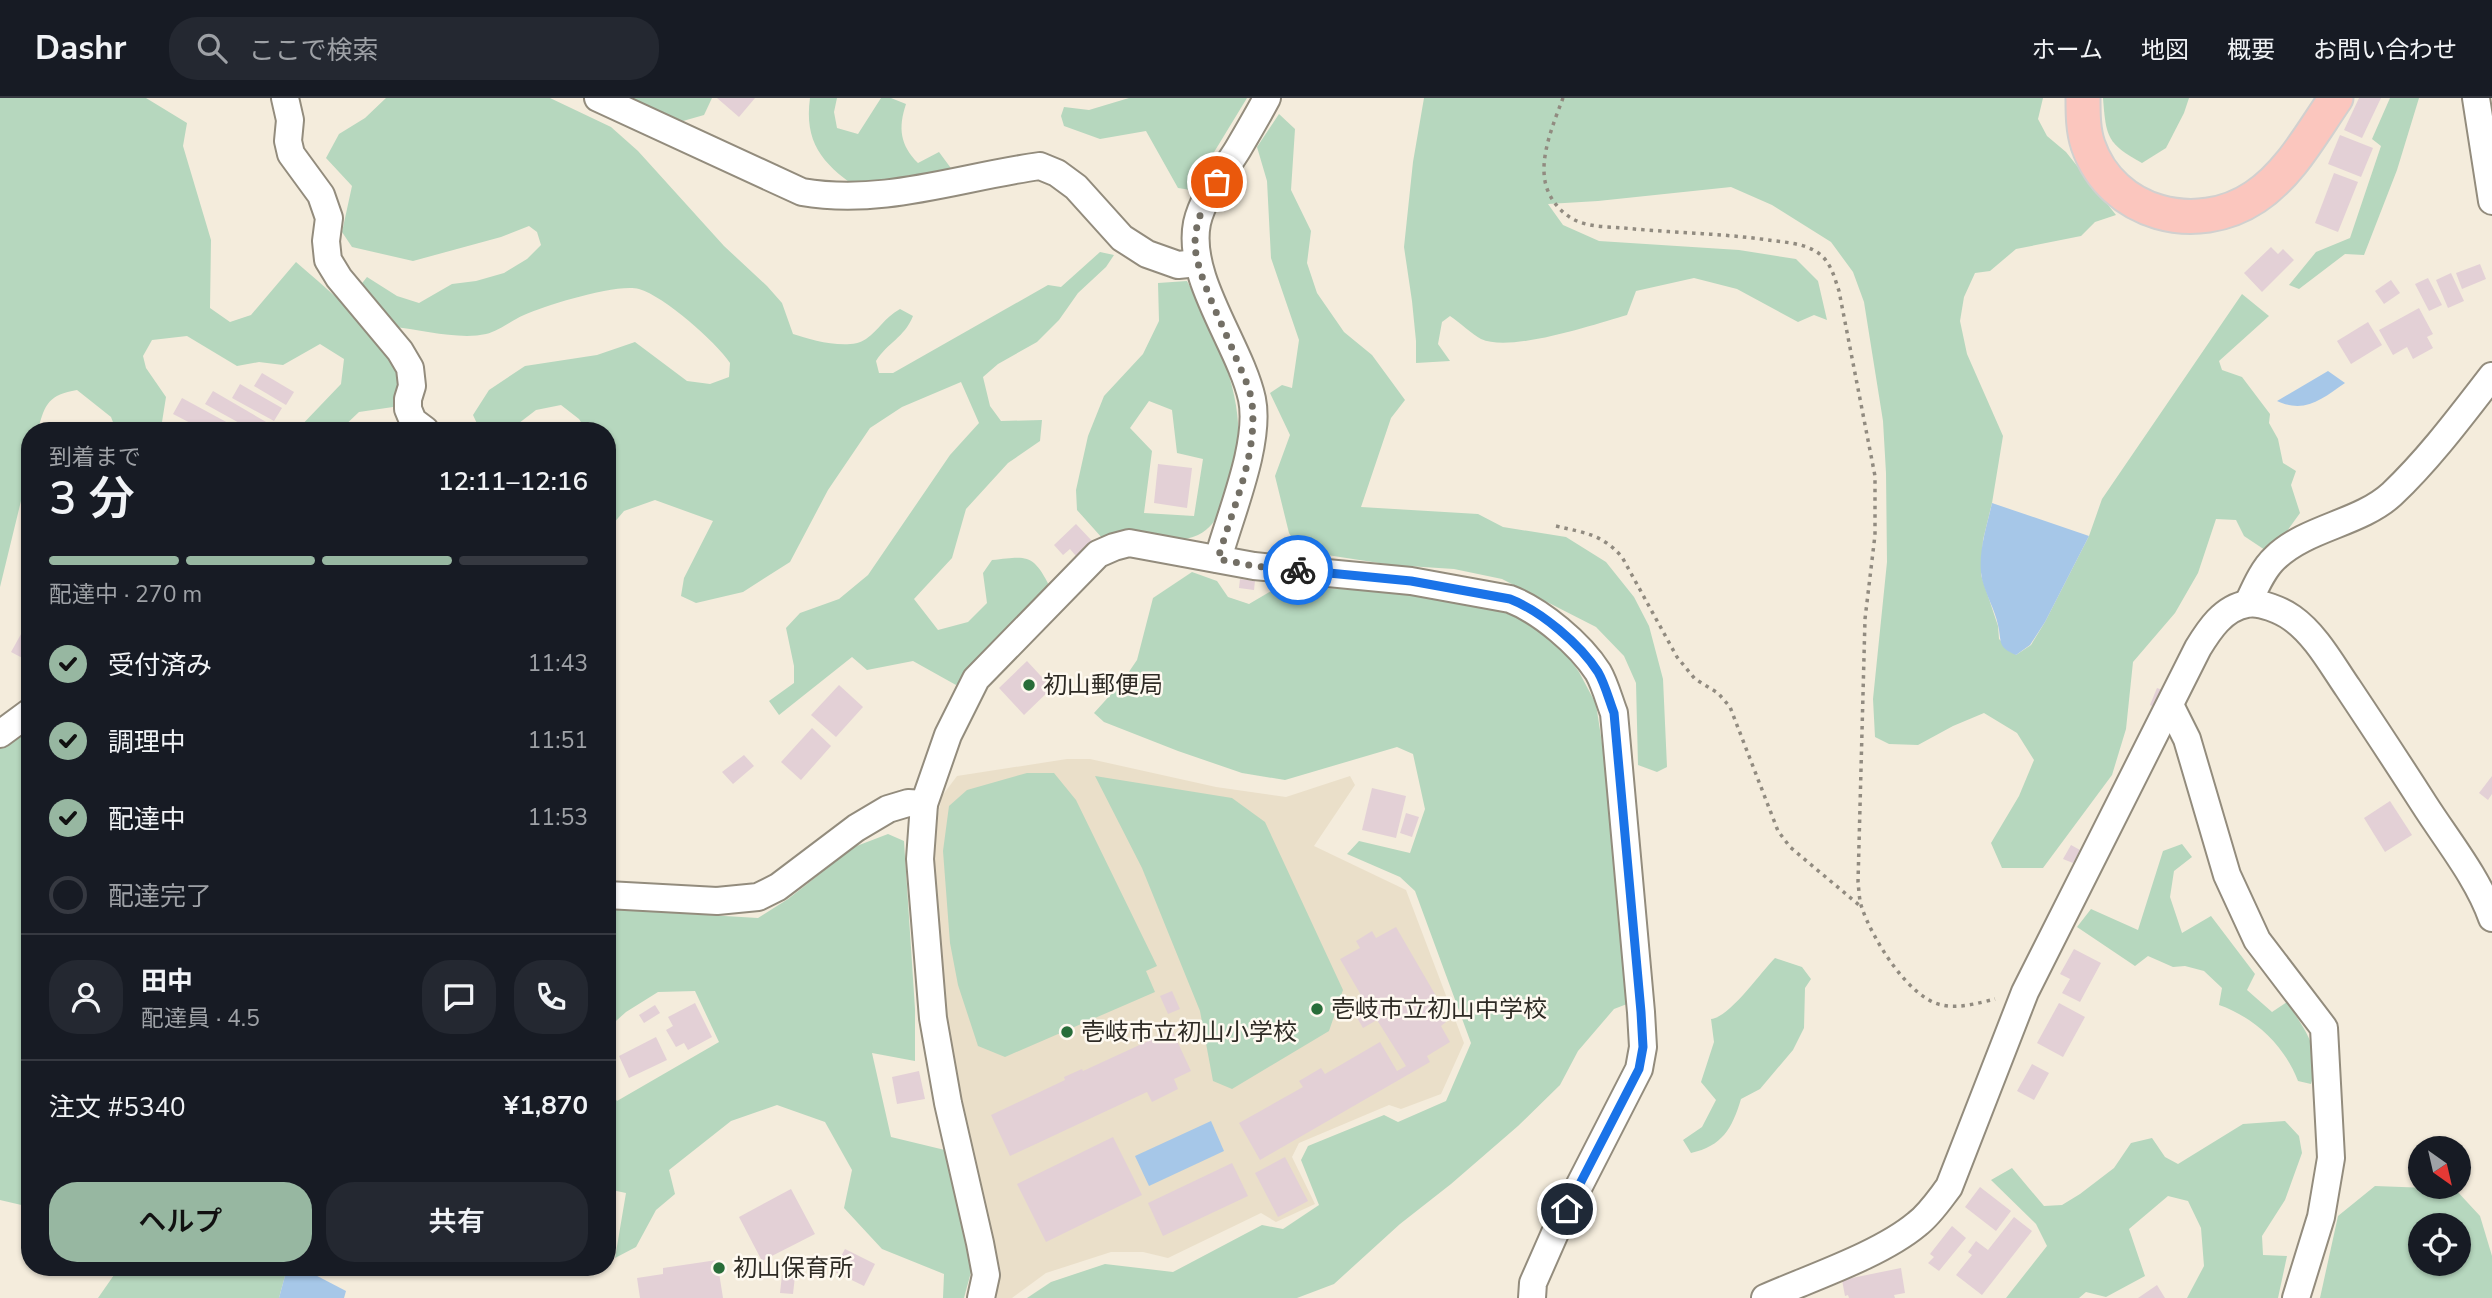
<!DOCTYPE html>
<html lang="ja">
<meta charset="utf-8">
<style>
body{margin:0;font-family:"Nunito Sans","Noto Sans JP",sans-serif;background:#242831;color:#f1f3f6;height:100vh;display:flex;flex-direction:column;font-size:26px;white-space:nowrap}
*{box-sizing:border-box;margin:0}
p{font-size:23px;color:#9ea1a6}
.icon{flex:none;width:38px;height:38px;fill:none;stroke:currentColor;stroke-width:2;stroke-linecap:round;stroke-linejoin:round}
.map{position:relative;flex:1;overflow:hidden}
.side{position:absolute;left:21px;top:324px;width:595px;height:854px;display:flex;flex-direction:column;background:#171b24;border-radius:28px;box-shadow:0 2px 5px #0004}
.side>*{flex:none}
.needle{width:46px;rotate:146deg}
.buttons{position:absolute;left:2408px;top:1038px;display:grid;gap:14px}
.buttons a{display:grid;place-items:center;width:63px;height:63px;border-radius:50%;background:#171b24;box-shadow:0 2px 5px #0004;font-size:35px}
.pin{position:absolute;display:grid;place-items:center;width:60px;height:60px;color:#fff;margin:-30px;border:4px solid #fff;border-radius:50%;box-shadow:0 2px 7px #0007}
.courier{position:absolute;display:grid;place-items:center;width:70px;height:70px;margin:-35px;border:5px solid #1a73e8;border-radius:50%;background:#fff;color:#222;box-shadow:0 2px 9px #0007}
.overview em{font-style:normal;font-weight:600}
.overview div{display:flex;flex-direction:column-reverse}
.overview{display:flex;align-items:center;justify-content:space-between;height:119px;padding:0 28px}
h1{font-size:46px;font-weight:600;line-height:52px}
.bar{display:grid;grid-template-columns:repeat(4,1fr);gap:10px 7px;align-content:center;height:84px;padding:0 28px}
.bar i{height:9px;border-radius:5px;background:#363941}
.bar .current{background:#97b7a1}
.bar p{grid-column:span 4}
.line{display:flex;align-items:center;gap:18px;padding:0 28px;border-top:2px solid #363941}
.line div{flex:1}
.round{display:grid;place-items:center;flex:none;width:74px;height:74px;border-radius:28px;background:#242831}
ol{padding:0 28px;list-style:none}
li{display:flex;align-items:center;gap:21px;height:77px}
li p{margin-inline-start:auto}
li .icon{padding:7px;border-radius:50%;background:#97b7a1;color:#111;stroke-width:4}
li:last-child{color:#9ea1a6}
li i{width:38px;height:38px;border:4px solid #363941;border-radius:50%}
.action{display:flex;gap:14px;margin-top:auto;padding:14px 28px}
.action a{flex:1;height:80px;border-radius:28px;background:#97b7a1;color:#111;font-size:28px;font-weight:600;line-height:80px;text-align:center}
.action a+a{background:#242831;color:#f1f3f6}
header{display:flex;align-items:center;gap:42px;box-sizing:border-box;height:98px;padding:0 35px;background:#171b24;border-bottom:2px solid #363941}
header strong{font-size:33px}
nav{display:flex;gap:38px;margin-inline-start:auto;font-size:24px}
.search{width:490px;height:63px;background:#242831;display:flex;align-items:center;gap:18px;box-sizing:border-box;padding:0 24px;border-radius:28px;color:#9ea1a6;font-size:26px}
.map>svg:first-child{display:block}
</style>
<header>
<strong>Dashr</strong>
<div class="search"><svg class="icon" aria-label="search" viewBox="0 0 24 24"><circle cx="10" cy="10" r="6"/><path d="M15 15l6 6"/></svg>ここで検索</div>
<nav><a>ホーム</a><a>地図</a><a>概要</a><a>お問い合わせ</a></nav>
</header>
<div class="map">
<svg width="2492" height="1200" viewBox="0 0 2492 1200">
<rect width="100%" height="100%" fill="#f4ecdc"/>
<polygon fill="#eadfc9" points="1067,661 1090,661 1216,689 1286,699 1350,678 1355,687 1314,748 1406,792 1464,945 1441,996 1401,1011 1389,1007 1299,1045 1292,1059 1315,1106 1276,1124 1261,1115 1168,1160 1143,1154 1111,1154 1046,1175 1012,1200 996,1200 1001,1174 970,1063 939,885 931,748 942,698 957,678"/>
<g fill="#b6d7be" fill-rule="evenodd">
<path d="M0,0H146L187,25L183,48L211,142L210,210L230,224L251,217L296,164C334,197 376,232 404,275L400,295L393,309L359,314L340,332H297L341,286L344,261L320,246L283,267L259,264L237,268L187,238L152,242L143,258L146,270L166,299L162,324L176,332H116L111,319L77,292C49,297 45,305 38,332H30V366L0,489Z"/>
<path d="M386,0H550L611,29L638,53L724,148L767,188L782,205L793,236C811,242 849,253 866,241C879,232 884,220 900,211L913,218C904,240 888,244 876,263L879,275H893L1048,187L1061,189L1100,154L1114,157L1106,169L1078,195L1059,222L1037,244L998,266L983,279L990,308L1001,323L1042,322L1040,343L1008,365L966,411L952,460L914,501L938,532L968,524L987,505L983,475L992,462C1027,458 1033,455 1050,489L956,587L913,563L867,572L852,559L779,617L769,603L794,585V568L786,530L800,515L839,501L868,477L950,357L979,325L961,284L902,309L870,330L828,392L790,464L743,494L696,505L681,498L684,480L713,423L655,402L624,413L607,433V332H586L579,321L561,307L536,312L510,332H480L473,317L489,292L525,268L597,257L635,244L687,283L710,286L729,279L730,265C716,244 664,198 639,191C617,185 547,207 524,217C512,222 499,233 486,236C460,242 421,232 395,229L359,189L367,179L397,198L419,205L452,186L476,183L504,175L527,161L541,147L537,134L529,128L501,139L413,163L352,149L342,134L352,88L326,60L339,36L365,20Z"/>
<polygon points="627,0 712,0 704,17 683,23"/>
<path d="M810,0H837L834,14L837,30L858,36L881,0H891L906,6C898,30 900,47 918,65L939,54L953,73L856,89C822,65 804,44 810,0Z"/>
<polygon points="1129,0 1247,0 1191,92 1178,90 1146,33 1100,41 1064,28 1061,18 1064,9 1089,12"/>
<path d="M1424,0H2043L2038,21L2047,38L2066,54L2116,117L2095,124L2081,138L2016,151L1990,173L1975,175L1964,199L1960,223L1967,256L2003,338L1992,405L1983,442L1981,477L1998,528L1999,541L2016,557L2031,547L2045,524L2089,438L2102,401L2242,196L2269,218L2219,263L2222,272L2242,279L2270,316L2269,325L2278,341L2283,365L2296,373L2291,387L2300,415L2282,440L2265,452L2244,438L2236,422L2216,421L2198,475L2175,515L2133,564L2126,631L2112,677L2043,770H2002L1991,745L2019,698L2034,662L2017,635L1984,615L1953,628L1918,647L1889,646L1875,639L1873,601L1887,464L1886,375L1883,323L1864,204L1853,174L1831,144L1772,107L1731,89L1598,103L1548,106L1563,127L1599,143L1739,152L1796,161L1818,183L1827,222L1814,217L1798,224L1737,191L1694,180L1636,193L1627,217C1595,226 1511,255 1481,241C1473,237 1459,224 1450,218L1442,224L1438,246L1450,263L1416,265V243L1412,203L1404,149L1413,64Z"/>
<path d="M2103,0H2189L2184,15L2166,50L2142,65C2107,46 2106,39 2103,0Z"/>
<polygon points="2390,0 2419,0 2397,72 2364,157 2345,156 2299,191 2289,187 2316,154 2350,140 2381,48 2372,41"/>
<polygon points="1279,16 1295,31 1291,92 1311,133 1307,165 1317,195 1344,234 1372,257 1405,302 1391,320 1361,409 1478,416 1503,429 1566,439 1606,464 1634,499 1649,528 1663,581 1667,669 1657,674 1638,667 1636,585 1624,558 1596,529 1502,481 1454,471 1392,467 1301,453 1289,435 1275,378 1290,337 1270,295 1282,287 1292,290 1299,242 1271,160 1267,83 1257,49"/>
<path d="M1187,183C1223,251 1258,323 1226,400C1220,415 1213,430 1198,437C1169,449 1134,443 1103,441L1077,412L1076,392L1088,338L1104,298L1143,256L1159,223L1158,185ZM1149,303L1172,312L1177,355L1203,361L1194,418L1144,415L1152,353L1130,330Z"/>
<polygon points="1192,474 1217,483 1228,499 1249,506 1273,492 1309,489 1404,495 1488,508 1535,527 1561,549 1579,574 1596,606 1603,652 1628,856 1627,906 1614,911 1578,953 1560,987 1518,1028 1451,1086 1400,1126 1334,1186 1297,1200 1027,1200 1051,1184 1105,1166 1173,1174 1262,1127 1283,1131 1319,1107 1301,1062 1308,1048 1384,1017 1398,1024 1446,1003 1471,945 1415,793 1400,779 1347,756 1359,743 1410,755 1425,711 1413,656 1397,649 1285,682 1242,675 1178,653 1104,624 1094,615 1122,584 1137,562 1153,500"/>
<polygon points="30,628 30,1109 0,1102 0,646 4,649"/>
<polygon points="1027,675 1054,675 1076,702 1157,868 1146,873 1155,894 1005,959 978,948 958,887 950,845 943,753 949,708 967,692"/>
<polygon points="1095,678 1232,700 1265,724 1343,892 1329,933 1232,991 1213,983 1200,913 1142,770"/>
<polygon points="888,736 904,743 915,911 915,963 872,955 891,1039 949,1053 971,1174 964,1200 943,1200 944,1176 882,1151 844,1110 852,1072 825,1024 777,1007 731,1023 669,1072 675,1096 656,1112 636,1149 615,1160 626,1095 607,1091 607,989 617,1003 719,944 695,893 658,894 626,914 607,931 607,811 758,820 788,801 854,749"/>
<path d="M2182,746L2192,759L2174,773L2170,799L2182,835L2211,818L2255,876L2247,892L2272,914L2287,904C2304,931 2323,952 2311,986L2298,983C2285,948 2254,919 2219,907L2222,890L2204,873L2185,868L2173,869L2148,858L2135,868L2077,829L2091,811L2138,832L2163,753Z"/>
<path d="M1775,860L1802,869L1811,881L1805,890L1804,930L1793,952L1760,991L1741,1001C1732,1031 1722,1048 1691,1055L1683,1042L1702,1029L1716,1002L1701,984L1714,944L1711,921C1729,920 1761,874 1775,860Z"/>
<polygon points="2285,1023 2299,1038 2302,1055 2285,1102 2262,1138 2263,1157 2287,1158 2278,1200 2187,1200 2204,1168 2201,1130 2188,1103 2168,1098 2129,1131 2145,1178 2106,1199 2086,1194 2079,1200 2006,1200 2047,1148 2036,1126 1991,1082 2012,1070 2044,1108 2062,1107 2080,1096 2114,1070 2131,1045 2152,1040 2165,1059 2178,1066 2243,1026"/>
<path d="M2375,1088L2455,1091L2480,1118L2492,1158V1200H2320L2338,1118ZM2420,1127H2459V1166H2420Z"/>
<polygon points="110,1169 285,1169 286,1174 279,1200 98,1200 114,1177"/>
</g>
<g fill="#a6c7e8">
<path d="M2328,273L2345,285C2322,301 2305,316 2277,303Z"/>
<path d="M1992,405L2089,438L2045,524L2030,547L2016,557C1997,549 2002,544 1998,527C1995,512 1986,497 1982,481C1977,456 1987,428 1992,405Z"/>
<polygon points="1211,1023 1224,1053 1149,1088 1135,1058"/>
<polygon points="300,1169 346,1193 344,1200 279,1200 286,1174"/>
</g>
<g fill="#e3d0d6">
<polygon points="717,0 755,0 739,19"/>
<polygon points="2359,0 2381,0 2362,40 2344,32"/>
<polygon points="2340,37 2373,50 2361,79 2328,66"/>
<polygon points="2334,75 2358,84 2338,134 2315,125"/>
<polygon points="2271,149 2278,156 2283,151 2294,162 2262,194 2244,175"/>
<polygon points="2480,166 2486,181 2462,191 2456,175"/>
<polygon points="2451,175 2464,203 2448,210 2436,182"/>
<polygon points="2428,180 2442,207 2429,213 2415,186"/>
<polygon points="2391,182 2400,195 2384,206 2375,193"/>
<polygon points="2419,210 2433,236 2427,239 2433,250 2413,261 2407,249 2393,257 2379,232"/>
<polygon points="2368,224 2382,247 2351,266 2337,243"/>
<polygon points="262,275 294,294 286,307 254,288"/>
<polygon points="240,286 282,310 274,323 232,300"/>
<polygon points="213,293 273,328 271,332 252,332 205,306"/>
<polygon points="182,300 241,332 204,332 173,316"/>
<polygon points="1158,366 1192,370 1187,410 1154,405"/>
<polygon points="1076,426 1092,443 1076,458 1070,451 1063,457 1054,447"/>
<polygon points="1240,481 1255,483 1254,492 1239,490"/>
<polygon points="30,520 30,564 11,554"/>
<polygon points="1027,563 1052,590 1024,617 999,590"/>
<polygon points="839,587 863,609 836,639 811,617"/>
<polygon points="2157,590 2167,594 2159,611 2150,607"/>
<polygon points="812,630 831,648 801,682 781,664"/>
<polygon points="744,657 754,668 733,686 722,674"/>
<polygon points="2492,678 2492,696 2488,702 2479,695"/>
<polygon points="1372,690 1406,698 1396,740 1362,732"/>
<polygon points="2390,703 2412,737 2385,754 2364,720"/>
<polygon points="1406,715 1419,719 1412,739 1400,735"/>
<polygon points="2071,747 2080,752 2073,765 2063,761"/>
<polygon points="1396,829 1443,910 1439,912 1446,924 1441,928 1450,944 1427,958 1430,964 1260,1062 1239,1025 1303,989 1299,983 1321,970 1325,976 1380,944 1397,973 1406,968 1377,922 1363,930 1352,911 1365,904 1340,861 1360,850 1356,843 1372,833 1376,840"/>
<polygon points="2074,851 2101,865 2080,904 2062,895 2070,881 2060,876"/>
<polygon points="1172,893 1180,911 1168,916 1160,898"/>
<polygon points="695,905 712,939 688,952 684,945 676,949 666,932 673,928 668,919"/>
<polygon points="2059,905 2085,919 2063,959 2037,945"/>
<polygon points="655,907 660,915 644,925 639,917"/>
<polygon points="1172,932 1191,973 1174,981 1178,991 1152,1004 1147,994 1010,1058 991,1017 1065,982 1064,979 1082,971 1083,973"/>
<polygon points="656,939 667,962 629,980 619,958"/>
<polygon points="2032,966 2049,975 2034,1002 2017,993"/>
<polygon points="919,973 925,1001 897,1006 892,979"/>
<polygon points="1113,1039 1142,1097 1046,1144 1017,1086"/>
<polygon points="1285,1059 1308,1103 1278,1119 1255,1075"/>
<polygon points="1232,1065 1248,1098 1163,1138 1148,1105"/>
<polygon points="1980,1089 2011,1113 1996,1133 1965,1109"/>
<polygon points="791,1091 815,1136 762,1163 739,1119"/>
<polygon points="2014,1119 2032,1133 1982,1197 1956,1177 1972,1157 1968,1154 1976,1143 1988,1152"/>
<polygon points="1952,1128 1966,1140 1939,1173 1928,1165 1934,1159 1930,1156"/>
<polygon points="845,1151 875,1166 864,1188 833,1173"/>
<polygon points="717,1162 723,1200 640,1200 637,1180 663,1176 663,1170"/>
<polygon points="1901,1170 1905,1195 1894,1197 1895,1200 1849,1200 1848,1197 1845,1198 1842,1182"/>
<polygon points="782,1177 795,1178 793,1196 780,1195"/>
<polygon points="2157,1187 2165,1200 2138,1200"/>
</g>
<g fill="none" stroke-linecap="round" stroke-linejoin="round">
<defs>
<g id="minor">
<polyline points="285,0 290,22 288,43 291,56 321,97 329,120 326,143 328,162 339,180 400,253 410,270 412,288 408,301 408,311 413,323 425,332"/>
<path d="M598,0L802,94C884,108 959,79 1040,68L1057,75L1076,89L1122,140L1147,156L1178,167L1198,165"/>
<polyline points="2476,0 2492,103"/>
<path d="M1218,461C1230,417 1261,345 1252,301C1240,247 1186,180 1197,125C1203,98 1224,74 1238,51C1248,34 1258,17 1267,0"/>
<path d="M2248,505C2255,490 2263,471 2275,460C2307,429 2359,426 2392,396C2429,361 2461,318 2492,278"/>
<polyline points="2170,607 2187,641 2227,777 2257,842 2324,930 2331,1060 2321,1119 2296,1200"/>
<polyline points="0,636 30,614"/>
<polyline points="607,797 717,803 758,799 778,789 856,730 888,711 908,705 924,706"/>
<path d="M981,1200L986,1177L980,1145L948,1005L933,920L920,761L924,706L948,637L976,581L1098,456L1114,449L1129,445L1254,468L1411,483L1510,501C1541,513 1580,546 1598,574C1605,586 1609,602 1614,615L1641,914L1643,949L1639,971L1555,1135L1533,1185L1532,1200"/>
<path d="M1765,1200C1810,1180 1880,1157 1917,1126C1930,1116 1939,1102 1949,1089L2025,894L2198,550C2209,532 2223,510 2247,506C2260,503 2282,513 2292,520C2316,537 2332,567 2348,590C2374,629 2399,667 2424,706C2447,742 2478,780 2492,820"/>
</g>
<path id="major" d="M2083,0C2083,16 2083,32 2088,47C2112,117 2197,138 2255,99C2290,76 2313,33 2336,0"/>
</defs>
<use href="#minor" stroke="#938c7d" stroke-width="30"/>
<use href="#major" stroke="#d1d0cf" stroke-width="37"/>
<g stroke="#918b80" stroke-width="3.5" stroke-dasharray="3.5 5" stroke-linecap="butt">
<path d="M1563,0C1554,24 1540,57 1545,83C1548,100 1561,116 1577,123C1591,129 1609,129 1624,130C1672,135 1720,135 1768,142C1783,144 1802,145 1815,153C1830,161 1834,178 1839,193L1875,378V437L1865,521L1858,784C1859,792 1859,802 1862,810C1872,840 1909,901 1942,907C1958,911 1979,905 1995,901"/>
<path d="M1556,428C1585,435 1602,436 1622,459L1677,559L1695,581L1718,595L1730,609L1778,733L1790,749L1859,807"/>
</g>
<use href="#minor" stroke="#fff" stroke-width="26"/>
<use href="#major" stroke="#fbc6be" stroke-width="33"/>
</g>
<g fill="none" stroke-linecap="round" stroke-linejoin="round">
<path stroke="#736f65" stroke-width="7" stroke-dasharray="0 12.6" d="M1217,84C1205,103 1196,121 1195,144C1194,173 1225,231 1236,260C1242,274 1250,290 1252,305C1258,357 1232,411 1218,461L1254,468L1298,472"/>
<path stroke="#1a73e8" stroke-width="9" d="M1298,472L1411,483L1510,501C1541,513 1580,546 1598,574C1605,586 1609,602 1614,615L1641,914L1643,949L1639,971L1567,1111"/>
</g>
<g fill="#286d39" stroke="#fef9f0" stroke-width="2.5">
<circle cx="1029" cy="587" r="7"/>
<circle cx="1317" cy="911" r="7"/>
<circle cx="1067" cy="934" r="7"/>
<circle cx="719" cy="1170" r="7"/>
</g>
<g text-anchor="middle" stroke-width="5" stroke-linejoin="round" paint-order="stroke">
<g font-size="24" fill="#2e2b25" stroke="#fef9f0" text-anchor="start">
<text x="1043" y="595">初山郵便局</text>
<text x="1331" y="919">壱岐市立初山中学校</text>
<text x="1081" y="942">壱岐市立初山小学校</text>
<text x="733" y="1178">初山保育所</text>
</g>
</g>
</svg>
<div class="buttons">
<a><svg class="needle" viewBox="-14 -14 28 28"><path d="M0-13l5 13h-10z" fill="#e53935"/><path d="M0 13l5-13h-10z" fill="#9ea1a6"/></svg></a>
<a><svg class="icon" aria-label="locate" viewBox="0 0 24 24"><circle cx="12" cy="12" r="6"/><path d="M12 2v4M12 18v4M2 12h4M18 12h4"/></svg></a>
</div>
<div class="pin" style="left:1217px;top:84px;background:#ea580c"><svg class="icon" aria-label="bag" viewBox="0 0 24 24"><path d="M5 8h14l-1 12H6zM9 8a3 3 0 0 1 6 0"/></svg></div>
<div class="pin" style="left:1567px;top:1111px;background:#1f2937"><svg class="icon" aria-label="home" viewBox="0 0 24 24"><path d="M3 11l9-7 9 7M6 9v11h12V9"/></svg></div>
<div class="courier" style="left:1298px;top:472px"><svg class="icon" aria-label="bike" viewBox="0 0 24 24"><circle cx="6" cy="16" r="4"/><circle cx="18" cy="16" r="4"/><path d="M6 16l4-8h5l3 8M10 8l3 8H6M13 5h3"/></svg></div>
<section class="side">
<div class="overview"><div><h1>3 分</h1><p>到着まで</p></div><em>12:11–12:16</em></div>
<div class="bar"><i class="current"></i><i class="current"></i><i class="current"></i><i></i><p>配達中 · 270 m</p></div>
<ol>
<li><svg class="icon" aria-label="check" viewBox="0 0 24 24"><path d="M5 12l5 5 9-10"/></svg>受付済み<p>11:43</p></li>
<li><svg class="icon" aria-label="check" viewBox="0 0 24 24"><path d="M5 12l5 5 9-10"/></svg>調理中<p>11:51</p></li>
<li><svg class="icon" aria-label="check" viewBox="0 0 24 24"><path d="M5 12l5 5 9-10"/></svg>配達中<p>11:53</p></li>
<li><i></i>配達完了</li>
</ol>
<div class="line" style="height:126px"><a class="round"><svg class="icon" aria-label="person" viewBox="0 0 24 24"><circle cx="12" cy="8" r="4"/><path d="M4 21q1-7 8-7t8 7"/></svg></a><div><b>田中</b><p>配達員 · 4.5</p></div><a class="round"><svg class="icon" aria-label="chat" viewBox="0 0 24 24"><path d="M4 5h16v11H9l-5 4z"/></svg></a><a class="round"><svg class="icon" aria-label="phone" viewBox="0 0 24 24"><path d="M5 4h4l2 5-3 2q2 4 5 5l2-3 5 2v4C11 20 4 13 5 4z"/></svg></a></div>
<div class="line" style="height:91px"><div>注文 #5340</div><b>¥1,870</b></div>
<div class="action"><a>ヘルプ</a><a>共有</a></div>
</section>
</div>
